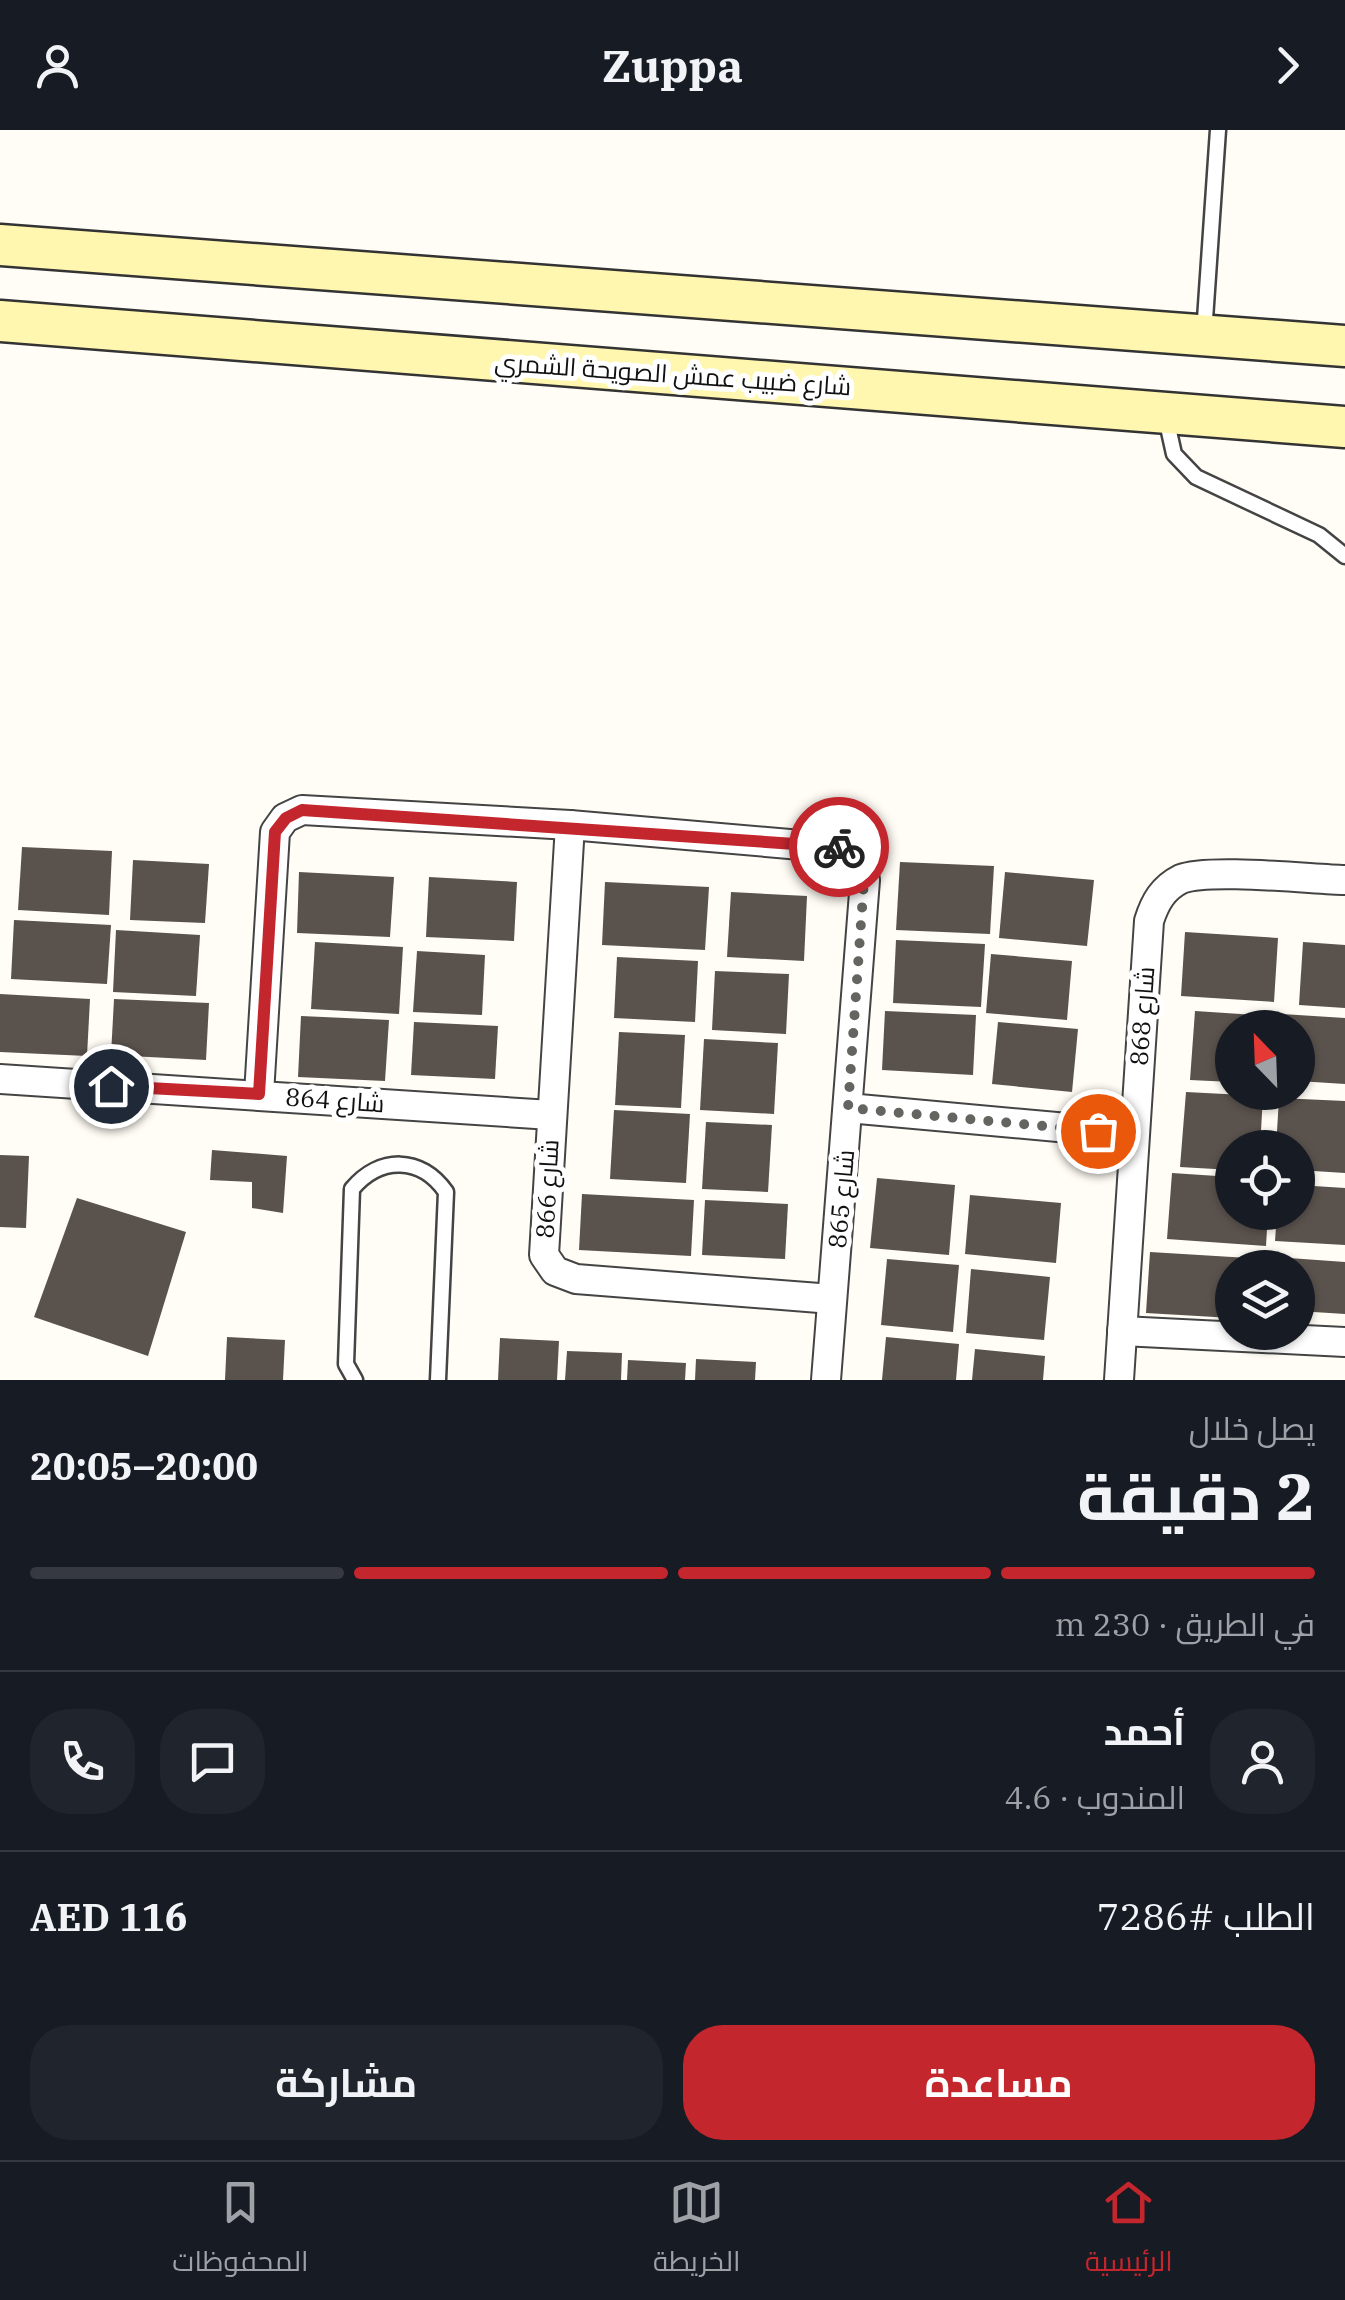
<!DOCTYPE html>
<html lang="ar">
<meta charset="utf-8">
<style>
body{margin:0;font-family:"IBM Plex Serif",Cairo,serif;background:#20242c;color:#f1f3f6;direction:rtl;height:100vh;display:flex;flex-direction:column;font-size:38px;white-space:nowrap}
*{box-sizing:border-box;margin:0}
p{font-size:32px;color:#9ea1a6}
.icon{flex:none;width:55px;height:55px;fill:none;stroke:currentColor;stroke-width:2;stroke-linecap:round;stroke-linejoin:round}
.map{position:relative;height:1250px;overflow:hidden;direction:ltr}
.sheet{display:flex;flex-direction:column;background:#171b24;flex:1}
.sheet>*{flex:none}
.needle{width:65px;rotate:337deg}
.fabs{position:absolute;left:1215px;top:880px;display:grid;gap:20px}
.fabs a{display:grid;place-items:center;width:100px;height:100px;border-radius:50%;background:#171b24;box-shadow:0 2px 8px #0004;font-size:50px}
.pin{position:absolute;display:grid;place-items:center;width:85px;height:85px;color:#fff;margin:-42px;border:5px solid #fff;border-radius:50%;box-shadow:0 2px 10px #0007}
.courier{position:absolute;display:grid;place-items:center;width:100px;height:100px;margin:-50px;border:8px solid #c4262e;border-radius:50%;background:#fff;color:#222;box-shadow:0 2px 12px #0007}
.summary em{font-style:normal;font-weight:700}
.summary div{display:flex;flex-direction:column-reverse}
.summary{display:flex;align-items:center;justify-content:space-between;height:170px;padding:0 30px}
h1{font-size:65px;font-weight:700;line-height:75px}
.bar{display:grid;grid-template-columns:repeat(4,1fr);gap:15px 10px;align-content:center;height:120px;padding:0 30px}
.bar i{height:12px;border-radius:8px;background:#363941}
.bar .on{background:#c4262e}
.bar p{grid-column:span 4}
.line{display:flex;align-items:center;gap:25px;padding:0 30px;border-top:2px solid #363941}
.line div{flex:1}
.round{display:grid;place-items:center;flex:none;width:105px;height:105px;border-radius:40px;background:#20242c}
.cta{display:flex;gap:20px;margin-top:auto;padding:20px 30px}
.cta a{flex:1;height:115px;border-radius:40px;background:#c4262e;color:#fff;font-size:40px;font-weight:700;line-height:115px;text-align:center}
.cta a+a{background:#20242c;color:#f1f3f6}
header{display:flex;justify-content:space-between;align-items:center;height:130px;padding:0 30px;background:#171b24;font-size:45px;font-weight:700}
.menu{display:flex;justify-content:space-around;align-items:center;height:140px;border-top:2px solid #363941;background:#171b24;font-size:28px;color:#9ea1a6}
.menu a{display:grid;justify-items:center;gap:5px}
.menu .on{color:#c4262e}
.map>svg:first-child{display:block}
</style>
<header><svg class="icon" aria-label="forward" viewBox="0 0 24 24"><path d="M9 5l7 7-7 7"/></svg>Zuppa<svg class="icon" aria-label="person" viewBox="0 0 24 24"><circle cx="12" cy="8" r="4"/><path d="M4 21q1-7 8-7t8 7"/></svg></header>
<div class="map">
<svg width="1345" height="1250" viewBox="0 0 1345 1250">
<rect width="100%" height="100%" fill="#fffdf5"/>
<g fill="#5a524d">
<polygon points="22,717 112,721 109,785 18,780"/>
<polygon points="133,730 209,734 205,793 130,790"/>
<polygon points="900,732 994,736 990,804 896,800"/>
<polygon points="299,742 394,747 390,807 297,803"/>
<polygon points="1005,742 1094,750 1087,816 999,808"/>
<polygon points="429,747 517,752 514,811 426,807"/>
<polygon points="605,752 709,757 705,820 602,815"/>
<polygon points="731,762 807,766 804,831 727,827"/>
<polygon points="14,790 111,795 107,854 11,849"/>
<polygon points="116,800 200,805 196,866 113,862"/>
<polygon points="1185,802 1278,808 1274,872 1181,866"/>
<polygon points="896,810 985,814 981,877 893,873"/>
<polygon points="315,812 403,817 399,884 311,879"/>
<polygon points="1303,812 1345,815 1345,878 1299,875"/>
<polygon points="417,821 485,825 482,885 413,882"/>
<polygon points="991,824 1072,831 1067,890 986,883"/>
<polygon points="617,827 698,831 695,892 614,888"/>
<polygon points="715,841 789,844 786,904 712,900"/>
<polygon points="0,864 90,869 87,926 0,922"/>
<polygon points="114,869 209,873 206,930 111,925"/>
<polygon points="885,881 976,885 973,945 882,940"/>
<polygon points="1195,881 1271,886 1270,898 1232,898 1232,952 1190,950"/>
<polygon points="1282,884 1345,888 1345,954 1298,951 1298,898 1282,898"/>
<polygon points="301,886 389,890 385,951 298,947"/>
<polygon points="414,892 498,896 495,949 411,945"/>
<polygon points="998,892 1078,899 1072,962 992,954"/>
<polygon points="619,902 685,905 681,978 615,975"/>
<polygon points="704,909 778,913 774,984 700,980"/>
<polygon points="1186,962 1263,966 1260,1018 1232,1018 1232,1040 1180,1037"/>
<polygon points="1279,968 1345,971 1345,1043 1298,1040 1298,1018 1276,1018"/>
<polygon points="614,980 690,984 686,1053 610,1049"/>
<polygon points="706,992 772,995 768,1062 702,1059"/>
<polygon points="212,1020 287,1026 283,1083 252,1078 252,1052 210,1050"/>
<polygon points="0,1025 29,1026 26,1098 0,1097"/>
<polygon points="1172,1043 1232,1047 1232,1082 1268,1082 1266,1116 1167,1109"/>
<polygon points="877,1048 955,1055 949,1125 870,1118"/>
<polygon points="1298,1055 1345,1058 1345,1115 1275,1111 1277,1082 1298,1082"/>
<polygon points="582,1064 694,1070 691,1126 579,1120"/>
<polygon points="970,1065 1061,1073 1056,1133 965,1124"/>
<polygon points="77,1068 186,1102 148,1226 34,1187"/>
<polygon points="705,1070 788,1074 785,1129 702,1125"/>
<polygon points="1150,1122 1265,1129 1265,1138 1232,1138 1232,1188 1146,1183"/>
<polygon points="1275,1127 1345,1132 1345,1184 1298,1181 1298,1138 1274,1138"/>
<polygon points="887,1129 959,1135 953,1202 881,1195"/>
<polygon points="971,1139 1050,1147 1044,1210 966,1203"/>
<polygon points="227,1207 285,1210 283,1250 225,1250"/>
<polygon points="886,1207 959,1214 956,1250 882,1250"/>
<polygon points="500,1208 559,1211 557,1250 498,1250"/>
<polygon points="975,1219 1045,1226 1043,1250 972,1250"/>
<polygon points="567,1221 622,1223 621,1250 565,1250"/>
<polygon points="696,1229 756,1232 755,1250 695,1250"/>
<polygon points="628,1230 686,1233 685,1250 627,1250"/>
</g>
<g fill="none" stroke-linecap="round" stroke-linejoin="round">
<defs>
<g id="lane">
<polyline points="1204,204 1218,0"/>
<polyline points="1166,288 1174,324 1196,347 1319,405 1345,426"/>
<path d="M355,1250L346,1234L352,1059C380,1026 421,1026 446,1062L438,1250"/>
</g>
<g id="street">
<polyline points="570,695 544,1125 555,1141 576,1149 832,1169"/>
<polyline points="0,949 551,985"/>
<polyline points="259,964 275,702 285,688 302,680 570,695 847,719 862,736 865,750 826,1250"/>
<polyline points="848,978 1134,1004"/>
<polyline points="1122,1201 1345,1212"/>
<path d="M1119,1250L1149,791C1155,772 1163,758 1181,749C1208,738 1310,749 1345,750"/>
</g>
<g id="secondary">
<polyline points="0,115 1345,216"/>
<polyline points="0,191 1345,297"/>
</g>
</defs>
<use href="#lane" stroke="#444" stroke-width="19"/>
<use href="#street" stroke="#444" stroke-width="32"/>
<use href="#secondary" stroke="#333" stroke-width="45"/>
<use href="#lane" stroke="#fff" stroke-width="14"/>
<use href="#street" stroke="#fff" stroke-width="28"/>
<use href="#secondary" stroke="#fff6b0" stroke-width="40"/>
</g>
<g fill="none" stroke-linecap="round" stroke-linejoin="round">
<polyline stroke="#646461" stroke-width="10" stroke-dasharray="0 18" points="839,717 856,726 864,750 848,978 1098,1001"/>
<polyline stroke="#c4262e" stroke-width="12" points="111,956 259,964 275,702 286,688 302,680 839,717"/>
</g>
<g text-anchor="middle" stroke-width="10" stroke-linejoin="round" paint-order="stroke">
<g font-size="25" fill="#111" stroke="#fff">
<text transform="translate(673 244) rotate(4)" y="9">شارع ضبيب عمش الصويحة الشمري</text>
<text transform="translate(1142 886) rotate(-86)" y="9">شارع 868</text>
<text transform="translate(335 970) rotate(4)" y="9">شارع 864</text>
<text transform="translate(547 1059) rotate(-87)" y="9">شارع 866</text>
<text transform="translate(841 1069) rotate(-85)" y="9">شارع 865</text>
</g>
</g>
</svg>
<div class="fabs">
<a><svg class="needle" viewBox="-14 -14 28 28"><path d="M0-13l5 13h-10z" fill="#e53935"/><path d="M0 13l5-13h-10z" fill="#9ea1a6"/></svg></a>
<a><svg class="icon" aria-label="locate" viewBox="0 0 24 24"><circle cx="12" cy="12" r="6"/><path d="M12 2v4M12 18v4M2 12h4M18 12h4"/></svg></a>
<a><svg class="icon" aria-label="layers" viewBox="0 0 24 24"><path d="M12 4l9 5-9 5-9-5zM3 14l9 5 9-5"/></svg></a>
</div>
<div class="pin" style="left:1098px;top:1001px;background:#ea580c"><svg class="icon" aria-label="bag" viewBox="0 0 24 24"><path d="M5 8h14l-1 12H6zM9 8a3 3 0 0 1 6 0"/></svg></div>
<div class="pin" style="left:111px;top:956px;background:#1f2937"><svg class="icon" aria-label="home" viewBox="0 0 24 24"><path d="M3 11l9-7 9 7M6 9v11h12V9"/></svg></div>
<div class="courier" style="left:839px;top:717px"><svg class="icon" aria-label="bike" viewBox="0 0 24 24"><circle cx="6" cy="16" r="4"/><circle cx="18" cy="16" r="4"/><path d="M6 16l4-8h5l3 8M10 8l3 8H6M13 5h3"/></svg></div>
</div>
<section class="sheet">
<div class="summary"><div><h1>2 دقيقة</h1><p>يصل خلال</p></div><em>20:00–20:05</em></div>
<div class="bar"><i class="on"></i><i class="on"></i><i class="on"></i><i></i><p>في الطريق · 230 m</p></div>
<div class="line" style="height:180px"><a class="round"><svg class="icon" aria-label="person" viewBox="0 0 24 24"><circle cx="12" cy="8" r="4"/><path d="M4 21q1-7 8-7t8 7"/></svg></a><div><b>أحمد</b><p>المندوب · 4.6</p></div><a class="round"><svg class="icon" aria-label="chat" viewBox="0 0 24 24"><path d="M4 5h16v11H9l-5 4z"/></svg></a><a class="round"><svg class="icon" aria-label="phone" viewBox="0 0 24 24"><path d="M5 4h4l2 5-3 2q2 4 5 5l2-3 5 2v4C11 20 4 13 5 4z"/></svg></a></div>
<div class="line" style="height:130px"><div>الطلب #7286</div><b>AED 116</b></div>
<div class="cta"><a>مساعدة</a><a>مشاركة</a></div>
</section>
<nav class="menu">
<a class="on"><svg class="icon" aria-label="home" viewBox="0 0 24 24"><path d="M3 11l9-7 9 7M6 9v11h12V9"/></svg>الرئيسية</a>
<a><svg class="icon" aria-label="map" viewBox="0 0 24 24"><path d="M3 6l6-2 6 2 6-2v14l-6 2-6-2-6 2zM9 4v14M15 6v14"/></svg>الخريطة</a>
<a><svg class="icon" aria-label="saved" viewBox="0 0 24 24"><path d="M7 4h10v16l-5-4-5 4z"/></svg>المحفوظات</a>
</nav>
